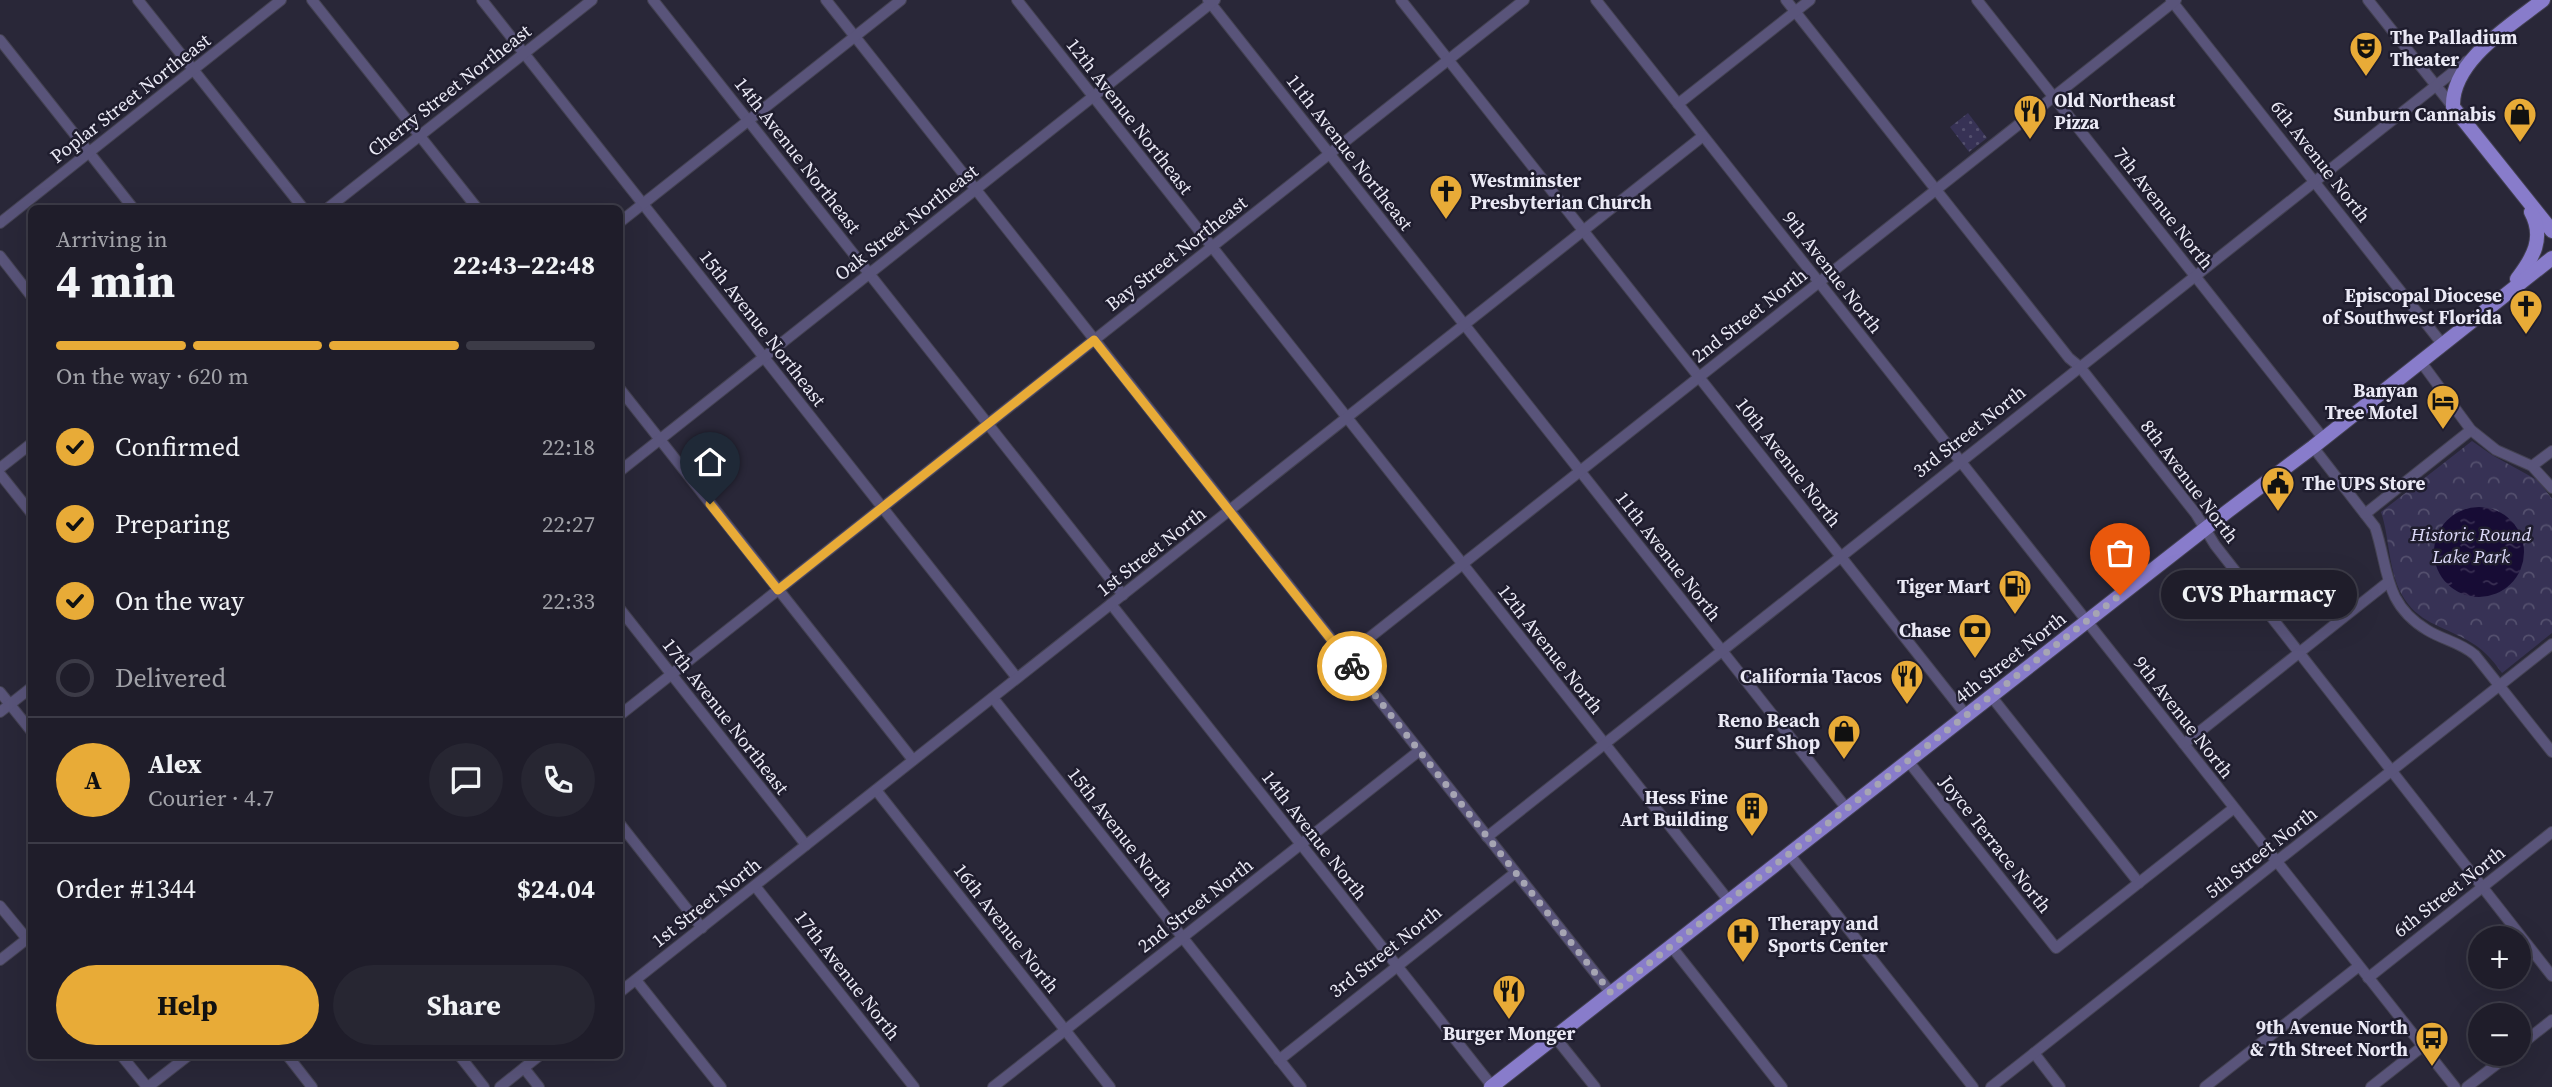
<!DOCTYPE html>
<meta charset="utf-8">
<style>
body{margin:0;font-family:"Source Serif 4",serif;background:#272632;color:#f1f3f6;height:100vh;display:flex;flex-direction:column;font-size:26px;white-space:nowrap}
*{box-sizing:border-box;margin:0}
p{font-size:23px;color:#a1a2a8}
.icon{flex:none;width:38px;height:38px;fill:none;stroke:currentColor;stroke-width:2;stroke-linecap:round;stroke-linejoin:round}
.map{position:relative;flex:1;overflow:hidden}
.details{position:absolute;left:28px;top:205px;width:595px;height:854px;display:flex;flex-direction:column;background:#1f1d2a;border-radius:10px;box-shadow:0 7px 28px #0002,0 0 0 2px #3c3b47}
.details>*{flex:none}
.controls{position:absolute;left:2468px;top:926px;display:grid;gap:14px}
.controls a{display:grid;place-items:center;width:63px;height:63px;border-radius:50%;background:#1f1d2a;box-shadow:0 7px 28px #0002,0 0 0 2px #3c3b47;font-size:35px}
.pin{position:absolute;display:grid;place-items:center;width:60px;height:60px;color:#fff;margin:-72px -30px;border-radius:50% 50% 50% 0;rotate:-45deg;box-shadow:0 0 7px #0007}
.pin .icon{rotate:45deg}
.courier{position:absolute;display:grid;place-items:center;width:70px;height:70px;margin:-35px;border:5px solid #e8ab37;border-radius:50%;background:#fff;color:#222;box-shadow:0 2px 9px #0007}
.bubble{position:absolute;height:49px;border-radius:24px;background:#1f1d2a;box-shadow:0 7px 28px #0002,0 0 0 2px #3c3b47;font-size:23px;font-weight:700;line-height:49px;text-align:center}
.overview em{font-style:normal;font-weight:700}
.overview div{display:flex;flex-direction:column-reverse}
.overview{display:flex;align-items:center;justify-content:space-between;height:119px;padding:0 28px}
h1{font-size:46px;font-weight:700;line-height:52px}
.bar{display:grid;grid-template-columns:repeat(4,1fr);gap:10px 7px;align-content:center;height:84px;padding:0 28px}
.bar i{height:9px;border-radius:5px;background:#3c3b47}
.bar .current{background:#e8ab37}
.bar p{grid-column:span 4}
.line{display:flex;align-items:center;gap:18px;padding:0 28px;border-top:2px solid #3c3b47}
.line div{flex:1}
.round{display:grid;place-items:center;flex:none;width:74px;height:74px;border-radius:37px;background:#272632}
ol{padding:0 28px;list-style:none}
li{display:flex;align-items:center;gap:21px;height:77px}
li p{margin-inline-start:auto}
li .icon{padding:7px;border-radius:50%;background:#e8ab37;color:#111;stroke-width:4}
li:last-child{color:#a1a2a8}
li i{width:38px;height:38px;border:4px solid #3c3b47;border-radius:50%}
.cta{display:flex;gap:14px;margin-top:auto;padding:14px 28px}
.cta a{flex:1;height:80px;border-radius:42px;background:#e8ab37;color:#111;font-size:28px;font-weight:700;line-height:80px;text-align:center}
.cta a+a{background:#272632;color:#f1f3f6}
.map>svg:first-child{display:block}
</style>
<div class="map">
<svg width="2552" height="1087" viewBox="0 0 2552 1087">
<defs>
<pattern id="grass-dots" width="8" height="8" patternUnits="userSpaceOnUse" patternTransform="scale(1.75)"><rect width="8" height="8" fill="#373255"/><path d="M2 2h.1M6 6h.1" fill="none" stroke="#54506e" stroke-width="1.8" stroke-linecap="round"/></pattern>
<pattern id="forest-crowns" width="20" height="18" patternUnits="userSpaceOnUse" patternTransform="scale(1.75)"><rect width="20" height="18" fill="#373255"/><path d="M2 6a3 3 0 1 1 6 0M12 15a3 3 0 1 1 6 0" fill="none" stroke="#54506e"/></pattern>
<pattern id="water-ripples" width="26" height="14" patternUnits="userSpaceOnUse" patternTransform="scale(1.75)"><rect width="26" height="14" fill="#170c35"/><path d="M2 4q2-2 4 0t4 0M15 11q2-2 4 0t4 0" fill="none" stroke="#392f53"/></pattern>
</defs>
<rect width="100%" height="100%" fill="#292738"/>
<polygon fill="url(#grass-dots)" points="1968,113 1987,138 1969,152 1950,127"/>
<path fill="url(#forest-crowns)" d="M2472,441L2492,455L2539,481L2552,499V633L2502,673C2492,659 2482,648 2467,640C2442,626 2417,622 2402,595C2388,570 2390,539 2381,512Z"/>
<circle fill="url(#water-ripples)" cx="2479" cy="552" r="45"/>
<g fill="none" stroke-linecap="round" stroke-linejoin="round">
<defs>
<g id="minor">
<polyline points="138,0 303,208"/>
<polyline points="312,0 477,208"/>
<polyline points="482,0 1017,678"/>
<polyline points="653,0 1123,595"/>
<polyline points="826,0 1611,993"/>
<polyline points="1017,0 1729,901"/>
<polyline points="1208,0 1847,809"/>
<polyline points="1401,0 1966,715"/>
<polyline points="1596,0 2455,1087"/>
<polyline points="1786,0 2069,358 2080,367 2196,514 2215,545 2552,976"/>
<polyline points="1977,0 2323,438"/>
<polyline points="2171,0 2443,345"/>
<polyline points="2368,0 2453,107"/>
<polyline points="0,40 133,208"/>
<polyline points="1678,104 1810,0"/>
<polyline points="328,208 592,0"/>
<polyline points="620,222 901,0"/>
<polyline points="0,223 281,0"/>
<polyline points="0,256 32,297"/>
<polyline points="2421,362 2471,430 2496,450 2532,466 2552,488"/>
<polyline points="620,389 913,760"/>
<path d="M2313,447L2375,527C2389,569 2383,603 2427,630C2443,640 2460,642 2475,655L2552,752"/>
<polyline points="2532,466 2552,451"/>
<polyline points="0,468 32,443"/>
<polyline points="620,471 1215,0"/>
<polyline points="0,474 32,514"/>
<polyline points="2365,514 2471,430"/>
<polyline points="1111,604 1492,1086"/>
<polyline points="620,609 806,845"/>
<polyline points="1345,657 2176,0"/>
<polyline points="0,692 32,732"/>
<polyline points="1991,696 2139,883"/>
<polyline points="993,698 1301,1087"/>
<polyline points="0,712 32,687"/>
<polyline points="620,715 1524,0"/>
<polyline points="2184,744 2387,583"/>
<polyline points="1908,761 2056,948 2234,808"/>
<polyline points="876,790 1110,1087"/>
<polyline points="620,824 702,928"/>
<polyline points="1487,837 2467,61"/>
<polyline points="1789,854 1973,1087"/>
<polyline points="755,886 914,1087"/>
<polyline points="0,906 32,945"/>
<polyline points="1671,946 1782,1087"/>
<polyline points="0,960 32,935"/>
<polyline points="2368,978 2552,832"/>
<polyline points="636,980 721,1087"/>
<polyline points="620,992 1703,136"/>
<polyline points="1555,1037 1595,1087"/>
<polyline points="2518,1047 2552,1020"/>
<polyline points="2034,1053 2060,1087"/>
<polyline points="121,1055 147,1087"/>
<polyline points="287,1055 312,1087"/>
<polyline points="459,1055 484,1087"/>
<polyline points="1279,1060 1515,873"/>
<polyline points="524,1068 539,1087"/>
<polyline points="148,1087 189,1055"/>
<polyline points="500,1087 540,1055"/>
<polyline points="993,1087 1419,751"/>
<polyline points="1991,1087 2552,644"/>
<polyline points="2205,1087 2359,966"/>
<polyline points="2371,1087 2423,1046"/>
<polyline points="2467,1087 2510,1054"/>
</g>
<g id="major">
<path d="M2543,0C2511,25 2451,61 2453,107L2552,231"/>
<path d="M2517,279C2533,258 2545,238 2531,212"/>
<polyline points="1491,1087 2228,511 2313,447 2552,258"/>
</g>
</defs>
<use href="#minor" stroke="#444252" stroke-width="12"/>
<use href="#major" stroke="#444252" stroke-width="16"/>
<use href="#minor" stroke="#59547a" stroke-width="10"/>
<use href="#major" stroke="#887ccb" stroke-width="14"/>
</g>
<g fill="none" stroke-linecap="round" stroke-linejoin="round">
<polyline stroke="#a6a5b3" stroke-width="7" stroke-dasharray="0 12.6" points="1352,666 1611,993 2120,595"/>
<polyline stroke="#e8ab37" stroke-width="9" points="710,504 778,590 1094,340 1352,666"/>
</g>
<defs>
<symbol id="theatre-pin" viewBox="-11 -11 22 30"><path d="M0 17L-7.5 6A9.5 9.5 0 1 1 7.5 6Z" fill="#e8ab37" stroke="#1f1d2e"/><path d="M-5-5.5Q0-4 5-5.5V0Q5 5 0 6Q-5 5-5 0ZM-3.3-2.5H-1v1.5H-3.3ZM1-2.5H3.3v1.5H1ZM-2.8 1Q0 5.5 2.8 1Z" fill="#111"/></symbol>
<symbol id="restaurant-pin" viewBox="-11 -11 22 30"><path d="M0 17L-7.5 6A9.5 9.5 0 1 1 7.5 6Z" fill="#e8ab37" stroke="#1f1d2e"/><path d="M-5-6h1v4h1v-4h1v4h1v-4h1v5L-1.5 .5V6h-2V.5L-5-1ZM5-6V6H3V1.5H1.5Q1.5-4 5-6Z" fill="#111"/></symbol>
<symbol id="shop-pin" viewBox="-11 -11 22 30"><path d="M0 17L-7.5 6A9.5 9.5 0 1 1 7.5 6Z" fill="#e8ab37" stroke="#1f1d2e"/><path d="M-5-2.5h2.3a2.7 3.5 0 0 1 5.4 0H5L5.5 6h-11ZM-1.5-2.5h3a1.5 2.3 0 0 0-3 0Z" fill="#111"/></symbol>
<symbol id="church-pin" viewBox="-11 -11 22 30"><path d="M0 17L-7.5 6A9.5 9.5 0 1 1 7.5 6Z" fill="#e8ab37" stroke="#1f1d2e"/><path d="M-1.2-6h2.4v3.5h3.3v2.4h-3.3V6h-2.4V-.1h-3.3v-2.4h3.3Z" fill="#111"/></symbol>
<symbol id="hotel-pin" viewBox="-11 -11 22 30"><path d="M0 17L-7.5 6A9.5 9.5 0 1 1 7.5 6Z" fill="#e8ab37" stroke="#1f1d2e"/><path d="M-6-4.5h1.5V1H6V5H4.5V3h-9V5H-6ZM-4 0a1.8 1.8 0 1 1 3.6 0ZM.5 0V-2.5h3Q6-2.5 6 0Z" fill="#111"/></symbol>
<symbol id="civic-pin" viewBox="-11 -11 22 30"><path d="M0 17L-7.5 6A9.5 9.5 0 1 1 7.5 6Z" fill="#e8ab37" stroke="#1f1d2e"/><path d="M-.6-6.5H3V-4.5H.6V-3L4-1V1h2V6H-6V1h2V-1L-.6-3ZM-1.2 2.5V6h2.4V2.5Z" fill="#111"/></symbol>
<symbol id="fuel-pin" viewBox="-11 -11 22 30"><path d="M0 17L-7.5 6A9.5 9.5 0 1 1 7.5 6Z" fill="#e8ab37" stroke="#1f1d2e"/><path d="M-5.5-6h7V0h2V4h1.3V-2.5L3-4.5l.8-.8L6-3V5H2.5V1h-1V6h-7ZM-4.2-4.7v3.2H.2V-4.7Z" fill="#111"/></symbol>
<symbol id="bank-pin" viewBox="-11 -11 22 30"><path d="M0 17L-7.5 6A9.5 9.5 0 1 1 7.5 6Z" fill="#e8ab37" stroke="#1f1d2e"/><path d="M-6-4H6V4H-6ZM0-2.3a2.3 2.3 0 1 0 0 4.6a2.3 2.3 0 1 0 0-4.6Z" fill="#111"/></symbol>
<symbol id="building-pin" viewBox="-11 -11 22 30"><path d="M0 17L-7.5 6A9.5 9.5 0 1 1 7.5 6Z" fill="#e8ab37" stroke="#1f1d2e"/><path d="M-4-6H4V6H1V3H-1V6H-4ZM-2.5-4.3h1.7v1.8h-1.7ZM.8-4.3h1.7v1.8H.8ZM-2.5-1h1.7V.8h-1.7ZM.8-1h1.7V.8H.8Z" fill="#111"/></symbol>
<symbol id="hospital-pin" viewBox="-11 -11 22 30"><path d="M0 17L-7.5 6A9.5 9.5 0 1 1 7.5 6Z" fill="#e8ab37" stroke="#1f1d2e"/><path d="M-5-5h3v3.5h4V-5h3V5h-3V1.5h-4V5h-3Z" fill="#111"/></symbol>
<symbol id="bus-pin" viewBox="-11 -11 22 30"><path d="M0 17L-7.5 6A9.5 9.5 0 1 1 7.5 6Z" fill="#e8ab37" stroke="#1f1d2e"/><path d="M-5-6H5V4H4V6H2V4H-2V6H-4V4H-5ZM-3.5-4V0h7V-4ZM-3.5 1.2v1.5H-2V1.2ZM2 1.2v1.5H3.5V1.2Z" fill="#111"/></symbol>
</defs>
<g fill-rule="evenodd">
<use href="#theatre-pin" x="2347" y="29" width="38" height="52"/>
<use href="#restaurant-pin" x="2011" y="92" width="38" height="52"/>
<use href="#shop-pin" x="2501" y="95" width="38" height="52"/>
<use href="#church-pin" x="1427" y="172" width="38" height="52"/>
<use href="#church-pin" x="2507" y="287" width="38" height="52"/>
<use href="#hotel-pin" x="2424" y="382" width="38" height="52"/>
<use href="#civic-pin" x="2259" y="464" width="38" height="52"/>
<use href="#fuel-pin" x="1996" y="567" width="38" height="52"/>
<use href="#bank-pin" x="1956" y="611" width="38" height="52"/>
<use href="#restaurant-pin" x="1888" y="657" width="38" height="52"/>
<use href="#shop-pin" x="1825" y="712" width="38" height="52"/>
<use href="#building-pin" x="1733" y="789" width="38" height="52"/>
<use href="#hospital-pin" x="1724" y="915" width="38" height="52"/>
<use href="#restaurant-pin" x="1490" y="972" width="38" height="52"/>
<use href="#bus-pin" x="2413" y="1019" width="38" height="52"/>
</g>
<g text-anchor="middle" stroke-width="5" stroke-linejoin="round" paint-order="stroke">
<g font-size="19" font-weight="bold" fill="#eae9f5" stroke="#1f1d2e" text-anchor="end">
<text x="2390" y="44" text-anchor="start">The Palladium<tspan x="2390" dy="22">Theater</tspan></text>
<text x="2054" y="107" text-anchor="start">Old Northeast<tspan x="2054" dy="22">Pizza</tspan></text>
<text x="2496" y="121">Sunburn Cannabis</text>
<text x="1470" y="187" text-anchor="start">Westminster<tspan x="1470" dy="22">Presbyterian Church</tspan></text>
<text x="2502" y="302">Episcopal Diocese<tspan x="2502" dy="22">of Southwest Florida</tspan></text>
<text x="2418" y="397">Banyan<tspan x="2418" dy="22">Tree Motel</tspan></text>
<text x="2302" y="490" text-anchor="start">The UPS Store</text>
<text x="1990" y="593">Tiger Mart</text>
<text x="1951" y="637">Chase</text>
<text x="1882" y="683">California Tacos</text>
<text x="1820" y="727">Reno Beach<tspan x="1820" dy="22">Surf Shop</tspan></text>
<text x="1728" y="804">Hess Fine<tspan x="1728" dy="22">Art Building</tspan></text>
<text x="1768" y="930" text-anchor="start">Therapy and<tspan x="1768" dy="22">Sports Center</tspan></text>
<text x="2408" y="1034">9th Avenue North<tspan x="2408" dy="22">&amp; 7th Street North</tspan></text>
<text x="1509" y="1040" text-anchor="middle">Burger Monger</text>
</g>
<g font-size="19" fill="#eae9f5" stroke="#1f1d2e">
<text transform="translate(449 90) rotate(-38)" y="7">Cherry Street Northeast</text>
<text transform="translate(130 98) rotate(-38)" y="7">Poplar Street Northeast</text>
<text transform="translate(1130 116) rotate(52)" y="7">12th Avenue Northeast</text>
<text transform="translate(1350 152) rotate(52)" y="7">11th Avenue Northeast</text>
<text transform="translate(798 155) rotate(52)" y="7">14th Avenue Northeast</text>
<text transform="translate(2321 161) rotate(52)" y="7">6th Avenue North</text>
<text transform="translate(2164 208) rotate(52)" y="7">7th Avenue North</text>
<text transform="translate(906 222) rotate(-38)" y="7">Oak Street Northeast</text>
<text transform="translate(1176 253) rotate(-38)" y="7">Bay Street Northeast</text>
<text transform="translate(1833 272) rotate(52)" y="7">9th Avenue North</text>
<text transform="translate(1749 315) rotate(-38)" y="7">2nd Street North</text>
<text transform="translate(763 328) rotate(52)" y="7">15th Avenue Northeast</text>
<text transform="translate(1969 431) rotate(-38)" y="7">3rd Street North</text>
<text transform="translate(1789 462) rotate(52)" y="7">10th Avenue North</text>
<text transform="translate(2190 481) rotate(53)" y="7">8th Avenue North</text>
<text transform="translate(1151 551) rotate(-38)" y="7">1st Street North</text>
<text transform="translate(1669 556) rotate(52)" y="7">11th Avenue North</text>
<text transform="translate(1551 649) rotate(52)" y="7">12th Avenue North</text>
<text transform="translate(2010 657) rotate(-38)" y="7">4th Street North</text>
<text transform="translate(726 716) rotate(52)" y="7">17th Avenue Northeast</text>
<text transform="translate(2184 717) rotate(52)" y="7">9th Avenue North</text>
<text transform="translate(1121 832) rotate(52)" y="7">15th Avenue North</text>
<text transform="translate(1315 835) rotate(52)" y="7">14th Avenue North</text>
<text transform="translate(1996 844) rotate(52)" y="7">Joyce Terrace North</text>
<text transform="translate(2261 852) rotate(-38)" y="7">5th Street North</text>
<text transform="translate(2449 891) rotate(-38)" y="7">6th Street North</text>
<text transform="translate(706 902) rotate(-38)" y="7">1st Street North</text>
<text transform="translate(1195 905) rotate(-38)" y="7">2nd Street North</text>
<text transform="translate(1007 928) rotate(52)" y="7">16th Avenue North</text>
<text transform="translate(1385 951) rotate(-38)" y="7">3rd Street North</text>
<text transform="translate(848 975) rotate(52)" y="7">17th Avenue North</text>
</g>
<g font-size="19" font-style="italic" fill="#dddafa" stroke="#1f1d2e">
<text x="2471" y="541">Historic Round<tspan x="2471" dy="22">Lake Park</tspan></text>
</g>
</g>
</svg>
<div class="controls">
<a>+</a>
<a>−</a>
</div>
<div class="pin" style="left:2120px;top:595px;background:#ea580c"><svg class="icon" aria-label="bag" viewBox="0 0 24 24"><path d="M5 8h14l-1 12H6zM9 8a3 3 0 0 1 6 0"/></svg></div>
<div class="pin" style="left:710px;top:504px;background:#1f2937"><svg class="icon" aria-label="home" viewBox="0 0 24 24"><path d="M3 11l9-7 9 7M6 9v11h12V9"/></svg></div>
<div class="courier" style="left:1352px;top:666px"><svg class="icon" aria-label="bike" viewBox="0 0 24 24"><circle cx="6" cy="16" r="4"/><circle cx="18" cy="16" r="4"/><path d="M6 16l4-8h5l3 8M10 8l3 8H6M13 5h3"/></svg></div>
<div class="bubble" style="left:2161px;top:570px;width:196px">CVS Pharmacy</div>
<section class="details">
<div class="overview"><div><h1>4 min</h1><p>Arriving in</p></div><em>22:43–22:48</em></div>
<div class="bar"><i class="current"></i><i class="current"></i><i class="current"></i><i></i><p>On the way · 620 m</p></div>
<ol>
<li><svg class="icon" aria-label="check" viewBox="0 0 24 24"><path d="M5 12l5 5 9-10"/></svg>Confirmed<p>22:18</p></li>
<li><svg class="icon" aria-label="check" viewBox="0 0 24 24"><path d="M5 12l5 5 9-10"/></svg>Preparing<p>22:27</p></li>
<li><svg class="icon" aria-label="check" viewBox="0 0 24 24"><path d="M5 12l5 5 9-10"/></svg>On the way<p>22:33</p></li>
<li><i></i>Delivered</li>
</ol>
<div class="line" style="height:126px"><b class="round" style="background:#e8ab37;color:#111">A</b><div><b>Alex</b><p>Courier · 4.7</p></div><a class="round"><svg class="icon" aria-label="chat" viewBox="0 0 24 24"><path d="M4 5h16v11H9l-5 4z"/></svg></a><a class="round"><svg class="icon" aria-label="phone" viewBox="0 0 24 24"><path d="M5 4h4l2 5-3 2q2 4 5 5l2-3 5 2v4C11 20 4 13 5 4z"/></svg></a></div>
<div class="line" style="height:91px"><div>Order #1344</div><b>$24.04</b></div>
<div class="cta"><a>Help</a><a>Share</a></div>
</section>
</div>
